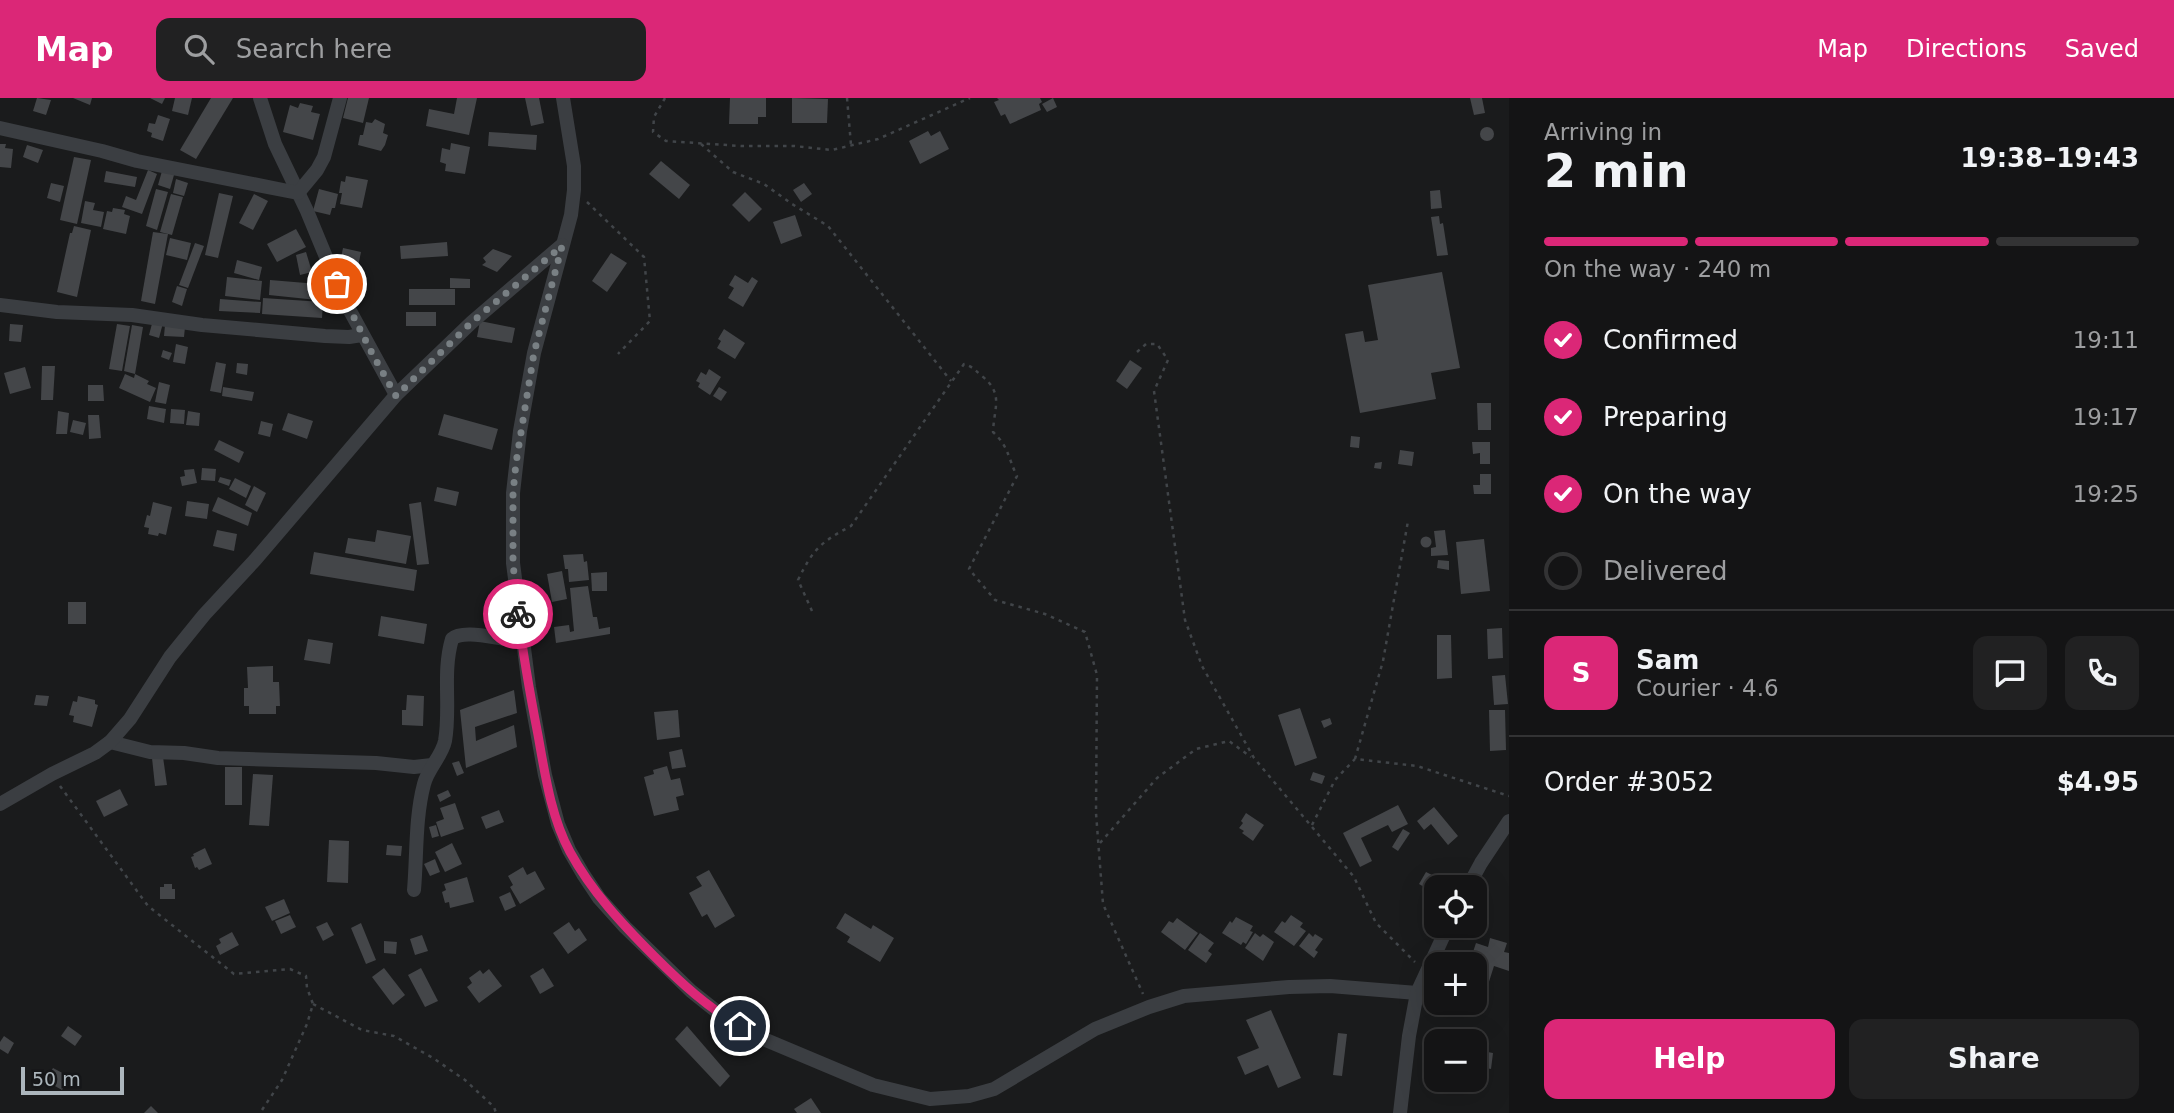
<!DOCTYPE html>
<meta charset="utf-8">
<style>
body{margin:0;font-family:"DejaVu Sans",sans-serif;background:#212122;color:#f1f3f6;height:100vh;display:flex;flex-direction:column;font-size:26px;white-space:nowrap}
*{box-sizing:border-box;margin:0}
p{font-size:23px;color:#9d9ea0}
.icon{flex:none;width:38px;height:38px;fill:none;stroke:currentColor;stroke-width:2;stroke-linecap:round;stroke-linejoin:round}
.map{position:relative;flex:1;overflow:hidden}
.drawer{display:flex;flex-direction:column;background:#141415;width:665px}
.drawer>*{flex:none}
.controls{position:absolute;left:1424px;top:777px;display:grid;gap:14px}
.controls a{display:grid;place-items:center;width:63px;height:63px;border-radius:14px;background:#141415;box-shadow:0 7px 28px #0002,0 0 0 2px #333334;font-size:35px}
.scale{position:absolute;left:21px;bottom:18px;width:103px;box-sizing:border-box;padding-left:7px;border:4px solid #acb6bc;border-top:0;font-size:19px;line-height:24px;white-space:nowrap;color:#acb6bc;-webkit-text-stroke:5px #151618;paint-order:stroke}
.pin{position:absolute;display:grid;place-items:center;width:60px;height:60px;color:#fff;margin:-30px;border:4px solid #fff;border-radius:50%;box-shadow:0 2px 7px #0007}
.courier{position:absolute;display:grid;place-items:center;width:70px;height:70px;margin:-35px;border:5px solid #db2777;border-radius:50%;background:#fff;color:#222;box-shadow:0 2px 9px #0007}
.head em{font-style:normal;font-weight:600}
.head div{display:flex;flex-direction:column-reverse}
.head{display:flex;align-items:center;justify-content:space-between;height:119px;padding:0 35px}
h1{font-size:46px;font-weight:600;line-height:52px}
.bar{display:grid;grid-template-columns:repeat(4,1fr);gap:10px 7px;align-content:center;height:84px;padding:0 35px}
.bar i{height:9px;border-radius:5px;background:#333334}
.bar .active{background:#db2777}
.bar p{grid-column:span 4}
.line{display:flex;align-items:center;gap:18px;padding:0 35px;border-top:2px solid #333334}
.line div{flex:1}
.round{display:grid;place-items:center;flex:none;width:74px;height:74px;border-radius:14px;background:#212122}
ol{padding:0 35px;list-style:none}
li{display:flex;align-items:center;gap:21px;height:77px}
li p{margin-inline-start:auto}
li .icon{padding:7px;border-radius:50%;background:#db2777;color:#fff;stroke-width:4}
li:last-child{color:#9d9ea0}
li i{width:38px;height:38px;border:4px solid #333334;border-radius:50%}
.button{display:flex;gap:14px;margin-top:auto;padding:14px 35px}
.button a{flex:1;height:80px;border-radius:14px;background:#db2777;color:#fff;font-size:28px;font-weight:600;line-height:80px;text-align:center}
.button a+a{background:#212122;color:#f1f3f6}
header{display:flex;align-items:center;gap:42px;box-sizing:border-box;height:98px;padding:0 35px;background:#db2777;color:#fff}
header strong{font-size:33px}
nav{display:flex;gap:38px;margin-inline-start:auto;font-size:24px}
.search{width:490px;height:63px;background:#212122;display:flex;align-items:center;gap:18px;box-sizing:border-box;padding:0 24px;border-radius:14px;color:#9d9ea0;font-size:26px}
main{display:flex;flex:1;min-height:0}
.map>svg:first-child{display:block}
</style>
<header>
<strong>Map</strong>
<div class="search"><svg class="icon" aria-label="search" viewBox="0 0 24 24"><circle cx="10" cy="10" r="6"/><path d="M15 15l6 6"/></svg>Search here</div>
<nav><a>Map</a><a>Directions</a><a>Saved</a></nav>
</header>
<main>
<div class="map">
<svg width="1509" height="1015" viewBox="0 0 1509 1015">
<rect width="100%" height="100%" fill="#1a1b1c"/>
<g fill="#444649">
<polygon points="37,0 51,2 46,17 33,13"/>
<polygon points="73,0 92,0 90,7"/>
<polygon points="150,0 165,0 162,6"/>
<polygon points="175,0 192,0 188,17 172,13"/>
<polygon points="211,0 233,0 196,61 180,52"/>
<polygon points="348,0 369,0 363,25 343,20"/>
<polygon points="457,0 477,0 469,37 426,28 429,11 454,16"/>
<polygon points="525,0 539,0 544,25 531,28"/>
<polygon points="730,0 766,0 766,19 758,19 758,26 729,26"/>
<polygon points="792,0 828,1 827,25 792,25"/>
<polygon points="997,0 1040,0 1042,4 1039,6 1041,12 1010,26 1005,16 1001,18 994,4 999,2"/>
<polygon points="1053,0 1057,9 1047,14 1042,6"/>
<polygon points="1470,0 1482,0 1485,15 1474,17"/>
<polygon points="300,5 313,8 311,14 320,16 313,42 283,34 290,7 298,10"/>
<polygon points="158,17 170,21 163,43 151,39 152,35 147,33 149,25 155,26"/>
<polygon points="375,21 385,26 383,35 388,37 385,47 381,53 358,47 360,37 363,37 366,24 372,25"/>
<circle cx="1487" cy="36" r="7"/>
<polygon points="928,33 931,38 940,33 949,51 920,66 909,43"/>
<polygon points="489,34 537,37 536,52 488,48"/>
<polygon points="451,45 470,49 465,76 445,73 446,66 440,64 442,50 450,52"/>
<polygon points="0,46 6,46 5,50 13,51 11,70 0,69"/>
<polygon points="27,47 43,52 38,65 23,59"/>
<polygon points="74,59 91,62 77,126 60,122"/>
<polygon points="661,63 690,87 679,101 649,76"/>
<polygon points="148,72 157,76 142,116 122,109 126,98 136,102"/>
<polygon points="106,73 137,79 135,89 104,84"/>
<polygon points="162,73 174,77 170,91 158,87"/>
<polygon points="346,78 368,82 362,110 340,106 342,95 339,95 341,83 345,84"/>
<polygon points="176,81 188,85 184,98 173,95"/>
<polygon points="51,85 64,88 60,104 47,100"/>
<polygon points="804,85 812,96 801,104 793,92"/>
<polygon points="156,91 168,94 157,132 146,128"/>
<polygon points="319,91 338,96 335,110 332,110 330,117 313,113"/>
<polygon points="1440,92 1442,110 1431,111 1430,93"/>
<polygon points="745,94 762,111 749,124 732,107"/>
<polygon points="219,95 233,98 218,160 205,157"/>
<polygon points="171,96 183,99 172,137 160,134"/>
<polygon points="254,96 268,103 253,132 239,125"/>
<polygon points="85,103 95,105 93,112 104,114 101,129 81,125"/>
<polygon points="113,110 125,112 124,116 130,118 126,136 103,131 107,113 112,114"/>
<polygon points="795,117 802,138 781,146 773,124"/>
<polygon points="1439,118 1440,126 1443,125 1448,157 1437,158 1431,119"/>
<polygon points="74,128 91,132 77,199 57,194 70,135 72,135"/>
<polygon points="296,131 306,149 277,164 267,146"/>
<polygon points="153,134 168,136 155,206 141,203"/>
<polygon points="170,140 191,145 187,162 166,157"/>
<polygon points="447,144 448,158 401,161 400,148"/>
<polygon points="195,145 204,148 188,190 179,187"/>
<polygon points="343,150 361,154 358,169 340,165"/>
<polygon points="493,151 512,158 497,174 482,167 486,164 483,160"/>
<polygon points="306,154 312,174 300,177 296,157"/>
<polygon points="611,155 627,165 607,194 592,183"/>
<polygon points="237,162 262,169 259,182 234,175"/>
<polygon points="1442,174 1460,270 1431,275 1436,301 1360,315 1345,236 1363,233 1365,244 1378,242 1368,187"/>
<polygon points="735,177 748,185 752,179 758,183 743,209 728,200 734,190 729,187"/>
<polygon points="227,179 262,183 260,202 225,198"/>
<polygon points="450,180 470,181 470,190 450,190"/>
<polygon points="270,182 318,186 317,202 269,197"/>
<polygon points="177,188 187,191 182,208 172,204"/>
<rect x="409" y="191" width="46" height="16"/>
<polygon points="263,200 323,204 322,220 262,216"/>
<polygon points="220,201 261,204 260,215 219,213"/>
<rect x="406" y="214" width="30" height="14"/>
<polygon points="153,222 163,225 159,240 149,237"/>
<polygon points="480,223 515,230 512,245 477,239"/>
<polygon points="10,226 23,227 21,244 9,243"/>
<polygon points="117,226 130,228 122,273 109,271"/>
<polygon points="132,227 143,229 135,276 124,273"/>
<polygon points="165,227 185,229 184,239 164,238"/>
<polygon points="724,231 745,245 735,261 717,250 721,243 718,241"/>
<polygon points="176,246 188,249 185,266 173,264"/>
<polygon points="163,252 172,255 169,262 161,259"/>
<polygon points="1130,262 1142,270 1127,291 1116,283"/>
<polygon points="216,264 226,266 221,295 210,293"/>
<polygon points="237,265 248,266 247,277 236,275"/>
<polygon points="42,268 55,268 53,302 41,302"/>
<polygon points="25,269 31,290 10,296 4,275"/>
<polygon points="709,271 721,279 710,297 698,289 700,285 696,283 701,274 706,277"/>
<polygon points="125,276 134,280 135,276 149,283 147,286 156,290 150,304 119,290"/>
<polygon points="159,284 170,287 166,306 155,304"/>
<polygon points="88,287 103,287 104,303 88,303"/>
<polygon points="223,289 254,294 252,303 222,298"/>
<polygon points="719,289 727,294 721,303 713,298"/>
<polygon points="1477,305 1491,305 1491,332 1478,332"/>
<polygon points="149,308 166,311 164,325 147,321"/>
<polygon points="171,311 185,312 184,326 170,325"/>
<polygon points="58,313 69,315 67,336 56,336"/>
<polygon points="188,313 200,315 199,328 186,327"/>
<polygon points="288,315 313,323 307,341 282,332"/>
<polygon points="444,316 498,331 492,352 438,337"/>
<polygon points="88,317 99,317 101,340 89,341"/>
<polygon points="73,322 86,325 83,337 70,334"/>
<polygon points="261,323 273,326 270,339 258,336"/>
<polygon points="1351,338 1360,339 1359,350 1350,349"/>
<polygon points="219,342 244,354 239,365 214,352"/>
<polygon points="1472,344 1490,344 1490,366 1480,366 1480,355 1473,356"/>
<polygon points="1400,352 1414,354 1412,368 1398,366"/>
<polygon points="1382,364 1381,371 1374,370 1375,365"/>
<polygon points="202,370 216,371 215,383 201,382"/>
<polygon points="194,371 197,385 182,388 180,379 185,378 184,372"/>
<polygon points="1480,376 1491,376 1491,396 1474,396 1473,387 1480,387"/>
<polygon points="220,379 231,382 229,388 218,384"/>
<polygon points="235,380 251,388 246,400 229,391"/>
<polygon points="254,388 266,395 257,414 245,407"/>
<polygon points="437,389 459,394 456,408 434,403"/>
<polygon points="218,399 252,415 248,428 212,413"/>
<polygon points="187,403 209,406 207,421 185,418"/>
<polygon points="153,404 172,409 166,437 159,435 158,438 148,436 149,430 144,429 147,417 150,418"/>
<polygon points="421,404 429,466 417,467 409,406"/>
<polygon points="217,432 237,436 234,453 213,448"/>
<polygon points="377,432 411,438 406,466 345,455 348,440 375,444"/>
<polygon points="1445,432 1448,457 1431,458 1431,450 1436,449 1434,433"/>
<circle cx="1426" cy="444" r="5.5"/>
<polygon points="1484,441 1490,493 1461,496 1456,444"/>
<polygon points="314,454 417,472 414,493 310,476"/>
<polygon points="583,456 584,464 587,463 589,482 569,484 568,471 565,471 563,457"/>
<polygon points="1438,462 1449,463 1449,472 1437,470"/>
<polygon points="562,473 567,501 552,504 547,476"/>
<polygon points="607,474 607,493 592,493 591,475"/>
<polygon points="588,488 593,519 597,519 599,531 610,529 610,536 556,545 554,529 569,527 570,534 574,533 570,490"/>
<rect x="68" y="504" width="18" height="22"/>
<polygon points="381,518 427,526 424,546 378,538"/>
<polygon points="1502,530 1503,560 1488,561 1487,531"/>
<polygon points="1437,537 1451,537 1452,580 1437,581"/>
<polygon points="308,541 333,545 330,566 304,562"/>
<polygon points="273,568 273,584 279,584 280,608 276,608 276,616 249,616 249,608 244,608 244,590 248,590 247,569"/>
<polygon points="1505,577 1508,606 1494,607 1492,578"/>
<polygon points="514,592 517,615 475,629 476,643 514,627 517,649 466,670 460,612"/>
<polygon points="36,597 49,598 47,608 34,607"/>
<polygon points="407,597 424,598 423,628 402,627 402,612 406,612"/>
<polygon points="78,598 95,602 95,606 98,607 92,629 73,624 74,618 69,617 73,603 77,604"/>
<polygon points="1300,610 1317,660 1295,668 1278,617"/>
<polygon points="678,612 680,639 657,642 654,614"/>
<polygon points="1489,612 1505,612 1506,652 1490,653"/>
<polygon points="1330,620 1332,626 1324,630 1321,623"/>
<polygon points="682,651 686,669 672,671 669,654"/>
<polygon points="163,659 167,687 155,688 152,660"/>
<polygon points="459,663 464,675 457,678 452,665"/>
<polygon points="667,668 671,682 680,680 684,697 676,699 679,712 654,718 644,679 654,676 653,672"/>
<rect x="225" y="669" width="17" height="38"/>
<polygon points="1313,674 1325,678 1322,686 1310,682"/>
<polygon points="253,676 273,677 269,728 249,727"/>
<polygon points="120,691 128,707 104,719 96,703"/>
<polygon points="448,692 451,698 440,704 437,697"/>
<polygon points="455,705 464,731 441,739 436,724 444,721 440,710"/>
<polygon points="1398,707 1408,726 1392,734 1388,727 1361,740 1372,763 1360,769 1343,735"/>
<polygon points="1434,709 1458,738 1448,747 1431,726 1424,732 1417,723"/>
<polygon points="499,712 504,724 486,731 481,719"/>
<polygon points="1246,715 1264,727 1253,743 1242,735 1244,733 1239,730 1243,725 1241,723"/>
<polygon points="436,727 439,738 432,740 429,729"/>
<polygon points="1403,731 1410,735 1398,753 1392,749"/>
<polygon points="329,742 349,743 348,785 327,784"/>
<polygon points="452,745 462,766 445,774 435,754"/>
<polygon points="387,747 402,748 401,758 386,757"/>
<polygon points="205,750 212,766 199,772 197,769 195,770 191,759 194,758 193,756"/>
<polygon points="435,761 440,774 430,778 424,766"/>
<polygon points="523,769 527,777 535,773 545,791 520,806 510,789 513,787 508,778"/>
<polygon points="709,772 735,818 715,830 707,816 702,819 689,795 702,788 696,779"/>
<polygon points="1426,774 1438,780 1431,793 1419,786"/>
<polygon points="467,779 474,804 450,810 449,804 445,805 442,794 446,792 444,786"/>
<polygon points="164,786 172,786 172,791 175,791 175,801 160,801 160,789 164,789"/>
<polygon points="510,794 516,808 505,813 499,799"/>
<polygon points="284,801 290,815 272,823 265,809"/>
<polygon points="845,815 871,831 873,827 894,840 880,864 847,844 850,839 836,830"/>
<polygon points="290,817 296,829 281,836 275,823"/>
<polygon points="1291,817 1303,825 1300,829 1306,833 1294,848 1274,834 1282,823 1285,825"/>
<polygon points="1236,819 1253,828 1250,833 1253,834 1246,846 1243,844 1241,847 1222,835 1230,823 1232,825"/>
<polygon points="1177,820 1198,835 1185,852 1161,834 1169,823 1173,825"/>
<polygon points="327,824 334,837 323,843 316,829"/>
<polygon points="569,824 575,833 579,830 587,842 568,856 553,835"/>
<polygon points="361,825 376,862 366,866 351,830"/>
<polygon points="232,834 239,847 220,857 216,848 221,845 219,841"/>
<polygon points="1200,835 1214,845 1208,853 1212,856 1206,865 1188,852"/>
<polygon points="1255,835 1260,839 1263,836 1274,844 1263,863 1245,850"/>
<polygon points="1309,835 1313,839 1315,836 1323,841 1315,852 1318,854 1314,860 1299,848"/>
<polygon points="422,837 428,853 415,857 410,841"/>
<polygon points="1490,840 1507,845 1504,854 1509,855 1509,873 1494,868 1487,890 1475,887 1477,862 1471,860 1476,845 1488,849"/>
<polygon points="384,843 397,844 396,856 384,855"/>
<polygon points="384,870 405,897 393,907 372,879"/>
<polygon points="421,870 438,903 425,909 408,877"/>
<polygon points="543,870 554,888 540,896 530,878"/>
<polygon points="489,871 502,888 479,905 467,889 472,885 469,880 480,872 483,876"/>
<polygon points="1271,912 1301,980 1278,990 1268,967 1245,977 1237,959 1259,950 1246,922"/>
<polygon points="68,928 82,938 75,948 61,938"/>
<polygon points="687,928 730,978 720,989 675,941"/>
<polygon points="1338,935 1347,936 1342,978 1333,977"/>
<polygon points="4,938 14,945 8,956 0,951 0,944"/>
<polygon points="1475,943 1479,943 1477,952 1493,955 1491,971 1475,968"/>
<polygon points="53,970 70,979 62,992 46,983"/>
<polygon points="1449,982 1466,982 1465,988 1449,985"/>
<polygon points="811,1000 821,1015 797,1015 794,1011"/>
<polygon points="151,1008 158,1015 144,1015"/>
</g>
<g fill="none" stroke-linecap="round" stroke-linejoin="round">
<g stroke="#414549" stroke-width="2.5" stroke-dasharray="3.5 5" stroke-linecap="butt">
<polyline points="665,0 654,19 653,34 666,43 741,48 794,48 832,52 878,41 970,0"/>
<polyline points="847,0 851,47"/>
<polyline points="701,46 733,74 764,86 792,106 828,128 951,283"/>
<polyline points="587,104 644,159 650,223 618,256"/>
<polyline points="1137,254 1146,246 1157,246 1168,262 1154,293 1185,522 1202,568 1254,660 1354,779 1376,825 1415,864"/>
<path d="M812,513L798,482C813,451 821,444 851,428L964,266C972,268 976,273 982,278C1004,296 994,309 993,334C1009,349 1008,360 1017,378L969,471L995,502L1045,516L1085,534L1097,577L1096,715L1103,806L1143,896"/>
<polyline points="1355,661 1383,563 1408,423"/>
<polyline points="60,688 148,808 234,876 290,871 306,878 307,890 313,906 307,926 282,982 260,1015"/>
<polyline points="1312,727 1335,682 1355,661 1417,668 1509,698"/>
<polyline points="1100,745 1157,680 1196,651 1229,643 1251,659"/>
<polyline points="313,906 362,932 394,938 433,960 465,982 494,1009 496,1015"/>
</g>
<g stroke="#3b3e42" stroke-width="14">
<polyline points="260,0 275,46 307,113 343,200 396,297"/>
<polyline points="563,0 574,68 574,92 571,117 534,255 520,333 513,395 513,465 529,589 545,677 558,726 569,752 583,776 599,800 625,829 691,893 725,920 754,937 873,987 930,1001 969,998 994,991 1095,931 1149,909 1184,898 1289,889 1330,888 1417,895"/>
<polyline points="0,30 102,53 137,63 298,95 317,72 324,59 340,0"/>
<polyline points="0,207 57,214 132,217 202,227 325,238 349,239 362,237"/>
<polyline points="110,644 150,654 184,655 218,660 376,665 414,669 432,667"/>
<polyline points="0,706 52,676 95,655 110,644 130,621 170,559 204,517 255,462 396,297 472,224 562,147"/>
<polyline points="1468,789 1481,765 1509,723"/>
<path d="M414,792C417,758 415,720 424,686C428,670 442,658 445,643C451,609 442,575 452,541C464,530 503,543 521,542"/>
<polyline points="1400,1015 1409,938 1417,895 1448,828"/>
</g>
</g>
<g fill="none" stroke-linecap="round" stroke-linejoin="round">
<polyline stroke="#798084" stroke-width="7" stroke-dasharray="0 12.6" points="337,186 373,257 396,298 472,224 562,148 534,255 516,365 513,395 513,465 518,516"/>
<path stroke="#db2777" stroke-width="9" d="M518,516C523,556 530,596 538,637C545,676 551,719 570,754C592,794 622,826 654,858C680,884 708,910 740,928"/>
</g>
</svg>
<div class="controls">
<a><svg class="icon" aria-label="locate" viewBox="0 0 24 24"><circle cx="12" cy="12" r="6"/><path d="M12 2v4M12 18v4M2 12h4M18 12h4"/></svg></a>
<a>+</a>
<a>−</a>
</div>
<div class="scale">50 m</div>
<div class="pin" style="left:337px;top:186px;background:#ea580c"><svg class="icon" aria-label="bag" viewBox="0 0 24 24"><path d="M5 8h14l-1 12H6zM9 8a3 3 0 0 1 6 0"/></svg></div>
<div class="pin" style="left:740px;top:928px;background:#1f2937"><svg class="icon" aria-label="home" viewBox="0 0 24 24"><path d="M3 11l9-7 9 7M6 9v11h12V9"/></svg></div>
<div class="courier" style="left:518px;top:516px"><svg class="icon" aria-label="bike" viewBox="0 0 24 24"><circle cx="6" cy="16" r="4"/><circle cx="18" cy="16" r="4"/><path d="M6 16l4-8h5l3 8M10 8l3 8H6M13 5h3"/></svg></div>
</div>
<section class="drawer">
<div class="head"><div><h1>2 min</h1><p>Arriving in</p></div><em>19:38–19:43</em></div>
<div class="bar"><i class="active"></i><i class="active"></i><i class="active"></i><i></i><p>On the way · 240 m</p></div>
<ol>
<li><svg class="icon" aria-label="check" viewBox="0 0 24 24"><path d="M5 12l5 5 9-10"/></svg>Confirmed<p>19:11</p></li>
<li><svg class="icon" aria-label="check" viewBox="0 0 24 24"><path d="M5 12l5 5 9-10"/></svg>Preparing<p>19:17</p></li>
<li><svg class="icon" aria-label="check" viewBox="0 0 24 24"><path d="M5 12l5 5 9-10"/></svg>On the way<p>19:25</p></li>
<li><i></i>Delivered</li>
</ol>
<div class="line" style="height:126px"><b class="round" style="background:#db2777;color:#fff">S</b><div><b>Sam</b><p>Courier · 4.6</p></div><a class="round"><svg class="icon" aria-label="chat" viewBox="0 0 24 24"><path d="M4 5h16v11H9l-5 4z"/></svg></a><a class="round"><svg class="icon" aria-label="phone" viewBox="0 0 24 24"><path d="M5 4h4l2 5-3 2q2 4 5 5l2-3 5 2v4C11 20 4 13 5 4z"/></svg></a></div>
<div class="line" style="height:91px"><div>Order #3052</div><b>$4.95</b></div>
<div class="button"><a>Help</a><a>Share</a></div>
</section>
</main>
